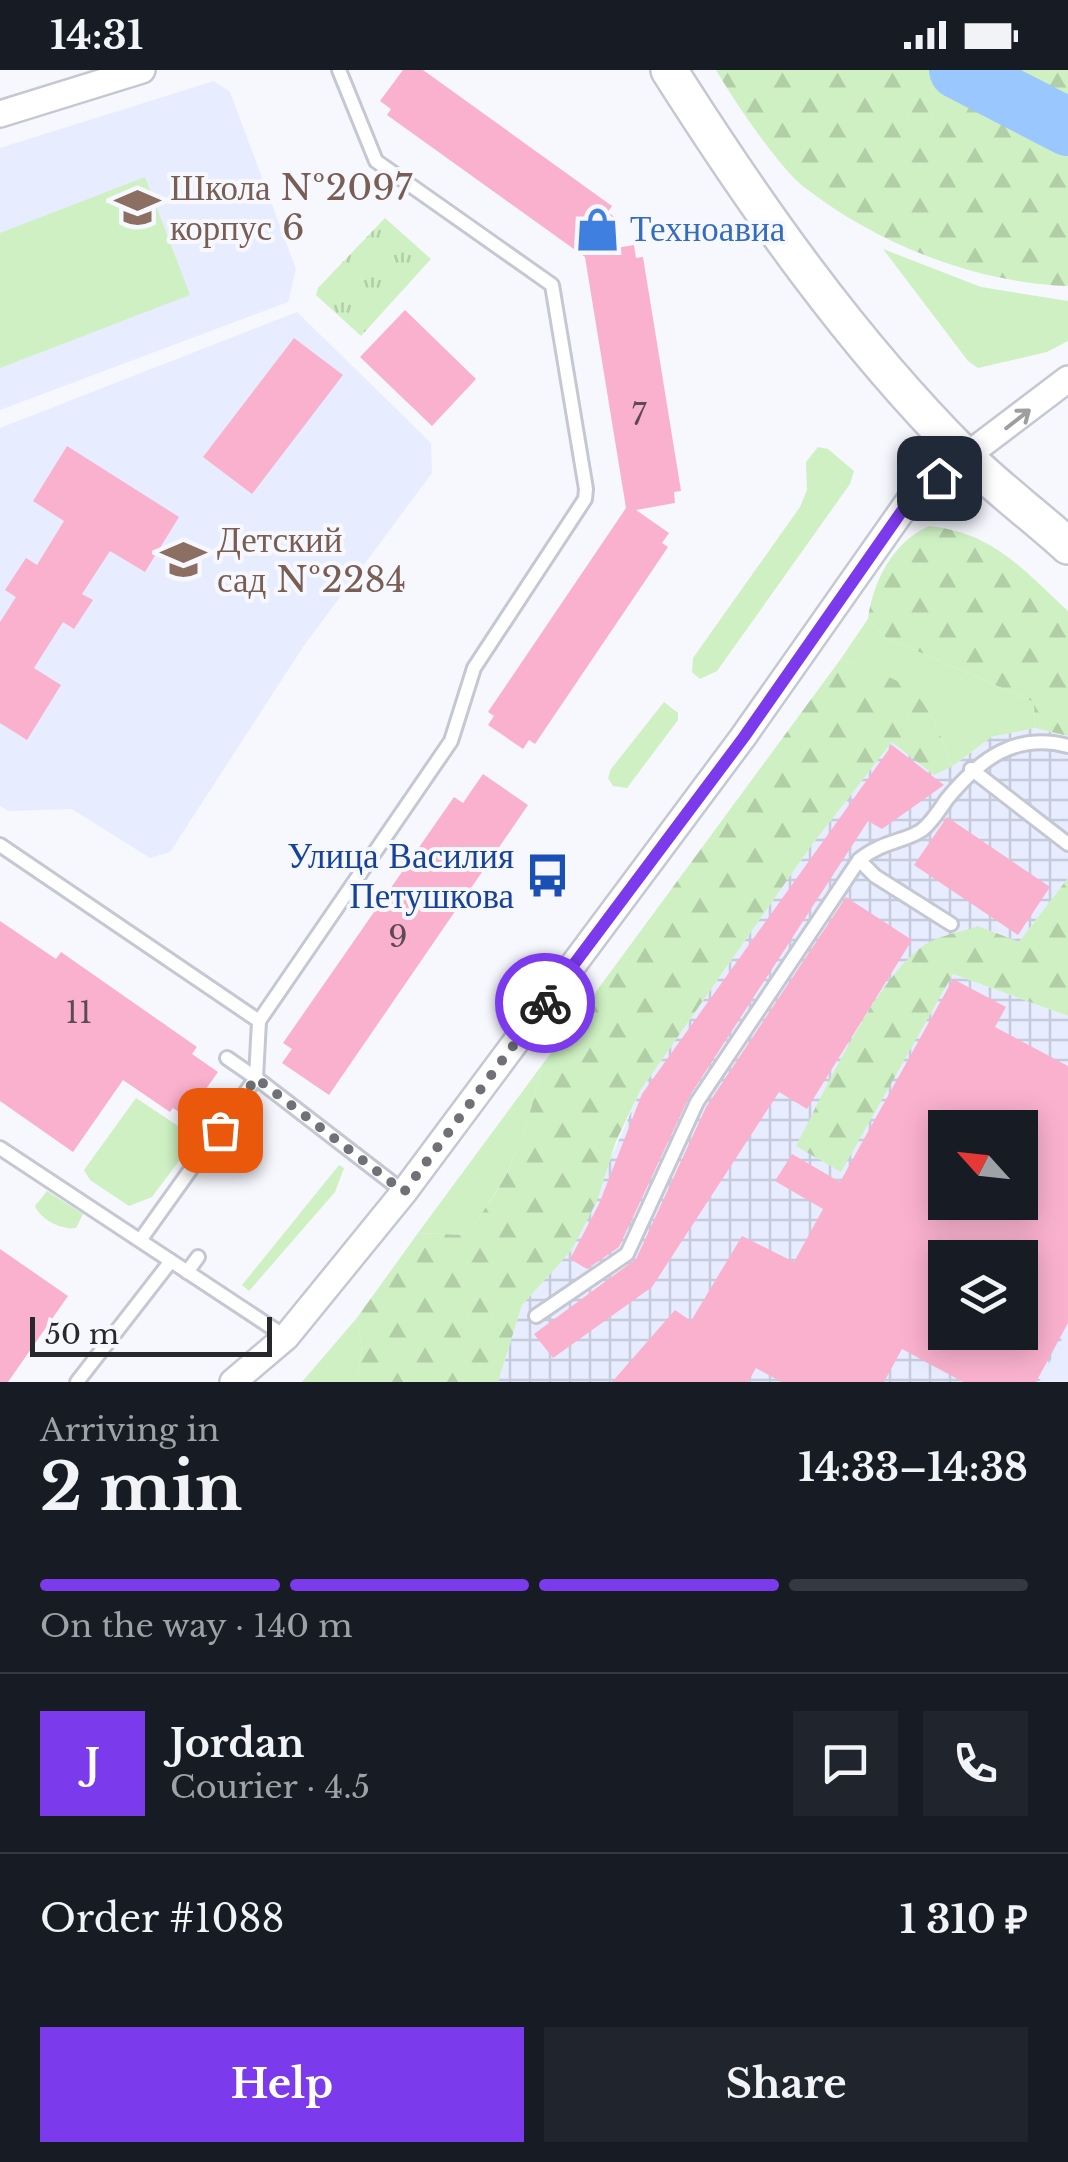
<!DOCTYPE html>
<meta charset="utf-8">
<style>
body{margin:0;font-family:"Libre Baskerville",serif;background:#20242c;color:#f1f3f6;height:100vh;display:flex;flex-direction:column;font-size:38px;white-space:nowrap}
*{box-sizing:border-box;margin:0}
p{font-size:32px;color:#9ea1a6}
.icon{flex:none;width:55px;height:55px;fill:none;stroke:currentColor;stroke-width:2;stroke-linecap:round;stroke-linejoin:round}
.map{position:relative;height:1312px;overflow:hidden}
.panel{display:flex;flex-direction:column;background:#171b24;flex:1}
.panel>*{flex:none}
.needle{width:65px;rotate:297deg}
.fabs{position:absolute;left:928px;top:1040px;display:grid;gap:20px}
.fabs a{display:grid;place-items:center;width:110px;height:110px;border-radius:0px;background:#171b24;box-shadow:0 5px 25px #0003;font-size:50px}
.scale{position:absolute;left:30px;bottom:25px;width:242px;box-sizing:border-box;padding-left:10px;border:5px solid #27282c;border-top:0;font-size:28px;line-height:35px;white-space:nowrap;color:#27282c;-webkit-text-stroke:8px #f6f8fe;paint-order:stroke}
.pin{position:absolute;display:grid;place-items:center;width:85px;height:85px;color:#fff;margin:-42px;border-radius:20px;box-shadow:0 5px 15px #0006}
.courier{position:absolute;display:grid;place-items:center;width:100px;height:100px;margin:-50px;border:8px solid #7c3aed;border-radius:50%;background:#fff;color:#222;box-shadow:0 2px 12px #0007}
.overview em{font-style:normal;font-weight:700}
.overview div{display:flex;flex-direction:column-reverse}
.overview{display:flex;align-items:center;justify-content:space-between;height:170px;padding:0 40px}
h1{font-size:65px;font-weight:700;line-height:75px}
.bar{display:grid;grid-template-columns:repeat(4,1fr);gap:15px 10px;align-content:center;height:120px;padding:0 40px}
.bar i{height:12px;border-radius:8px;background:#363941}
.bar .current{background:#7c3aed}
.bar p{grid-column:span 4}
.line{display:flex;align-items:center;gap:25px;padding:0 40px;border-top:2px solid #363941}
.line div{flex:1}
.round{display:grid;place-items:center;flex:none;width:105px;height:105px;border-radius:0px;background:#20242c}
.button{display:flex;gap:20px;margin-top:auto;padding:20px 40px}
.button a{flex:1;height:115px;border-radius:0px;background:#7c3aed;color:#fff;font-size:40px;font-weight:700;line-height:115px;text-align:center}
.button a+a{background:#20242c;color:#f1f3f6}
.status{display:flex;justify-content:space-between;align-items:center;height:70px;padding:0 50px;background:#171b24;direction:ltr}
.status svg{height:28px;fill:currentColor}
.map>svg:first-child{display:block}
</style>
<div class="status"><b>14:31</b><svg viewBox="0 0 49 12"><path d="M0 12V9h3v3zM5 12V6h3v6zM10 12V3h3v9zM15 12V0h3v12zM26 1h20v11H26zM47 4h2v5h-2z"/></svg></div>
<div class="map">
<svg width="1068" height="1312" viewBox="0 0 1068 1312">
<defs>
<pattern id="industrial-grid" width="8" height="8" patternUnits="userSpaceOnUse" patternTransform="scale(2.5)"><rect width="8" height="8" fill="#e7edff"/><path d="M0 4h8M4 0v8" fill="none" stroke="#c6cbdb"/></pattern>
<pattern id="forest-firs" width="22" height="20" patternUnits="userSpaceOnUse" patternTransform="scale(2.5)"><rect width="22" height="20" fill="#cef0c2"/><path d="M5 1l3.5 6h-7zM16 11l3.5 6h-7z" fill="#b1cea7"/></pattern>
<pattern id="park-tufts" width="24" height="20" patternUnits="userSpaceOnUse" patternTransform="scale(2.5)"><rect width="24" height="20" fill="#cef0c2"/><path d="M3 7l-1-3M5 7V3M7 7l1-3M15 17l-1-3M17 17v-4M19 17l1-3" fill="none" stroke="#b1cea7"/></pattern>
</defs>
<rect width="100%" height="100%" fill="#f6f8fe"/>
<g fill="#e7edff">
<polygon points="214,11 230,22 296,199 288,232 0,340 0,78"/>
<polygon points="297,242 431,373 432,403 303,577 170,782 150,788 72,739 8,741 0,736 0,358"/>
<polygon points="1068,1258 1068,1312 1039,1312"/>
</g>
<path fill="url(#industrial-grid)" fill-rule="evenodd" d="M1035,658L1068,666V808L1019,872L899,900L850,973L953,904L1068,946V1258L1039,1312H498L522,1235L571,1180L640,1021L811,776L892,672L953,696L991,667ZM945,1058H1020V1132H945ZM945,1188H1020V1262H945Z"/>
<g fill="#cef0c2">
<polygon points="145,107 190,225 0,298 0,163"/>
<polygon points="883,179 981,217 1068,231 1068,271 1047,282 978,298 968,291"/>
<polygon points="818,377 828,379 854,401 850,414 717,601 700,609 692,602 693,588 800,437 807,420 806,392"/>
<path d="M868,549L885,567L1034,632L1035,658L991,667L953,696C922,619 920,616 840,590Z"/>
<polygon points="664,632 678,643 678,650 627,718 613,716 608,708 611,699"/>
<path d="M542,995C526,1065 511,1109 465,1165L418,1163Z"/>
<polygon points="136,1028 196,1068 152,1127 129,1136 90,1110 84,1100"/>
<polygon points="339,1095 344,1098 335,1122 249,1221 242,1215"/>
<path d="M47,1121L83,1144L76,1158C61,1160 41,1150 35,1136Z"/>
<polygon points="356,1249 362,1274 358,1307 352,1312 302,1312"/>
</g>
<g fill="url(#forest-firs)">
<path d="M716,0H1068V216C976,213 877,174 804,117C779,98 733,29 716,0Z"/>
<path d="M929,456C994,463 1022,499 1068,541V666L1035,658L1034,632L885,567L868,549C873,511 893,472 929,456Z"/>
<path d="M840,590C920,615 922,619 953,696L934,705L892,672L811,776L640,1021L616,1071L597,1131L571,1181L522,1235L498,1312H352L358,1306L362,1274L356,1249L418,1163L465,1165C511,1110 526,1064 542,995Z"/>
<path d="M1068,808V946L953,904L841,1102L796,1076C824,1023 877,905 926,874C940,865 962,862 978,856L1019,872Z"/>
</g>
<polygon fill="url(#park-tufts)" points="385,148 431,189 361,266 316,225 318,218"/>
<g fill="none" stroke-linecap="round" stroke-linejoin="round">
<polyline stroke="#9ac7fe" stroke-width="58" points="958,0 1068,57"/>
</g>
<g fill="#fab1ce" fill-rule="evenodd">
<polygon points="403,0 423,0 612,136 608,142 617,149 593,182 634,175 636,188 643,187 681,421 674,422 675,433 636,440 669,463 662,473 668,477 535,674 529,670 523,679 488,655 494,646 488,642 626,438 585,187 387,45 391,39 380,31"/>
<polygon points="405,240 476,309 432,356 360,287"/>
<polygon points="294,268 343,305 252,424 203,387"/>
<polygon points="67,376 179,447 145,502 110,481 82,524 93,530 74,559 63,552 34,598 61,615 27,670 0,653 0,552 16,527 5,520 26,488 37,495 64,451 33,431"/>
<polygon points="892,675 944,715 882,759 868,751 689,1027 619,1177 587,1199 570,1189 599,1134 642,1024"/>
<polygon points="483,704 528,735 329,1025 282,993 292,979 283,973 454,727 463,733"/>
<polygon points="947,747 1050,817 1018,865 914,795"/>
<polygon points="846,827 912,870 807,1039 779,1022 652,1217 553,1288 534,1264 636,1189 706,1037"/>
<polygon points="0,851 56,889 61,882 197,977 192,984 218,1002 186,1047 173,1038 170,1042 123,1010 73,1082 0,1031"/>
<path d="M953,909L1006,937L995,957L1068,996V1253L1036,1312H963L902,1279L884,1312H781L756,1298L748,1312H612L675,1240L691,1251L742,1166L794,1192L823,1139L775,1111L792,1084L840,1112ZM945,1058H1020V1132H945ZM945,1188H1020V1262H945Z"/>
<polygon points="0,1179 68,1226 8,1312 0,1312"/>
</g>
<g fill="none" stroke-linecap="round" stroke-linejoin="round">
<defs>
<g id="service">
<polyline points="971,699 1068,774"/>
<polyline points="0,775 259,951 256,1008 404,1122"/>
<polyline points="859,790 875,806 951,854"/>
<polyline points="259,951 451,671 474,598 585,429 586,419 552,215 376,91 339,0"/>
<polyline points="0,1078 286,1267"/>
<polyline points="141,1169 256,1008 227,988"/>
<polyline points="187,1202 198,1187"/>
<path d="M536,1246L627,1184L697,1032L859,790C882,771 907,771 922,760C932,752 940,739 947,729C980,689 1015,662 1068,676"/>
<polyline points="77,1312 171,1191"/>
</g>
<g id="minor">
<polyline points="0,44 142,0"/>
<polyline points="233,1312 286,1267 404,1122 743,667 911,428 1068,309"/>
</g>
<path id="secondary" d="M669,0C756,137 850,271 965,386C997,418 1034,445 1068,476"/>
</defs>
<use href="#service" stroke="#c5c8d2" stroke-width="18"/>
<use href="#minor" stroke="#c5c8d2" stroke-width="30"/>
<use href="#secondary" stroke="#c5c8d2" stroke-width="40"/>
<use href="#service" stroke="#fff" stroke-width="12"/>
<use href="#minor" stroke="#fff" stroke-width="25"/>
<use href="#secondary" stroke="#fff" stroke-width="35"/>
</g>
<defs><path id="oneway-shaft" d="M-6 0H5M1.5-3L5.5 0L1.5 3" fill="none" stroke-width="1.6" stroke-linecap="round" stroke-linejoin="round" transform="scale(2.5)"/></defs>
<use stroke="#9e9ea0" href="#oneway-shaft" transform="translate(1018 349) rotate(-38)"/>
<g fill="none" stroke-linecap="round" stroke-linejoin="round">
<polyline stroke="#6f7176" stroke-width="10" stroke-dasharray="0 18" points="220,1060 256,1008 404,1122 545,933"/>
<polyline stroke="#7c3aed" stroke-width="12" points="545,933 744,667 911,428 939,408"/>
</g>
<defs>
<symbol id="school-bare" viewBox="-9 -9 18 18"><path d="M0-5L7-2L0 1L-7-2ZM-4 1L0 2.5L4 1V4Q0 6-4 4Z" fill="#8d6e63" stroke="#f6f8fe" stroke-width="2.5" paint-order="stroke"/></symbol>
<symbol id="shop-bare" viewBox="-9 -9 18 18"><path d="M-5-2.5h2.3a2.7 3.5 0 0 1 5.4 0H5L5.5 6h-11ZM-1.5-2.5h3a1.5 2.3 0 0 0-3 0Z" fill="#3f7fe0" stroke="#f6f8fe" stroke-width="2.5" paint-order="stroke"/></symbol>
<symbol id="bus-bare" viewBox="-9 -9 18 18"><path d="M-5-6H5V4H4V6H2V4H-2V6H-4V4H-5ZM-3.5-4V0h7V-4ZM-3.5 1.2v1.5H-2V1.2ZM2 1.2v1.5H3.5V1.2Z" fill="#1a4fb4" stroke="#f6f8fe" stroke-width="2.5" paint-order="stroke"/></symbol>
</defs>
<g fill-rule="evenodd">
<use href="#school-bare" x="106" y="106" width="63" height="63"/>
<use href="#shop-bare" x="566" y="128" width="63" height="63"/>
<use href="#school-bare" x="152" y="458" width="63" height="63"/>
<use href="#bus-bare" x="516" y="774" width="63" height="63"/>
</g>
<g text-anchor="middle" stroke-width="8" stroke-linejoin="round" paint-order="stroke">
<g font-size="30" fill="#5c4a54">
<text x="639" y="355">7</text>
<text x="398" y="877">9</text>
<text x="79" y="953">11</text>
</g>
<g font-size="35" fill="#785e54" stroke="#f6f8fe" text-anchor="start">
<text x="170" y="130">Школа №2097<tspan x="170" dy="40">корпус 6</tspan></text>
<text x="217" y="482">Детский<tspan x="217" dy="40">сад №2284</tspan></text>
</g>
<g font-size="35" fill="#366cbe" stroke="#f6f8fe" text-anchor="start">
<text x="630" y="171">Техноавиа</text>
</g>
<g font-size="35" fill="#164399" stroke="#f6f8fe" text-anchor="end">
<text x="514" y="798">Улица Василия<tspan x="514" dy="40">Петушкова</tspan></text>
</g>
</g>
</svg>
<div class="fabs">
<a><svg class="needle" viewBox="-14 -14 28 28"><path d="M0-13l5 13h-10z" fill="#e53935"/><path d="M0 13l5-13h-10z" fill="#9ea1a6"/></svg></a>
<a><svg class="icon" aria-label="layers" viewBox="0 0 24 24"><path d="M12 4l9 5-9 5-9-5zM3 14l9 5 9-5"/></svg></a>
</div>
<div class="scale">50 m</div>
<div class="pin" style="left:220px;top:1060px;background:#ea580c"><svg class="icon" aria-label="bag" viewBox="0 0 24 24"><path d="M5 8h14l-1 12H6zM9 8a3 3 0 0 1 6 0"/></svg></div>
<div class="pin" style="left:939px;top:408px;background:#1f2937"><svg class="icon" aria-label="home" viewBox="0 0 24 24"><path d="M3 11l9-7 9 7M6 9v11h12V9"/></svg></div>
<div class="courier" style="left:545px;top:933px"><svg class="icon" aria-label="bike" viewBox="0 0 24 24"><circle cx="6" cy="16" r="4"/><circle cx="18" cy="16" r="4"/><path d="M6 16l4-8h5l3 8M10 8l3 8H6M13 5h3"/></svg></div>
</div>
<section class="panel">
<div class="overview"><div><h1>2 min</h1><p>Arriving in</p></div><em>14:33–14:38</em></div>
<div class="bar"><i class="current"></i><i class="current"></i><i class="current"></i><i></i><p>On the way · 140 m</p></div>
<div class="line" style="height:180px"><b class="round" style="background:#7c3aed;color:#fff">J</b><div><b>Jordan</b><p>Courier · 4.5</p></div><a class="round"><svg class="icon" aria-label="chat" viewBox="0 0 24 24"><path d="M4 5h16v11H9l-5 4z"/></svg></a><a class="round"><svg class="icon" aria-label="phone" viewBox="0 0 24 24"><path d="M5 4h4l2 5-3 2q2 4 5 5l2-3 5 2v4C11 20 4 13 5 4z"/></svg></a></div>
<div class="line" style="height:130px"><div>Order #1088</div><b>1 310 ₽</b></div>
<div class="button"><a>Help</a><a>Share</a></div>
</section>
